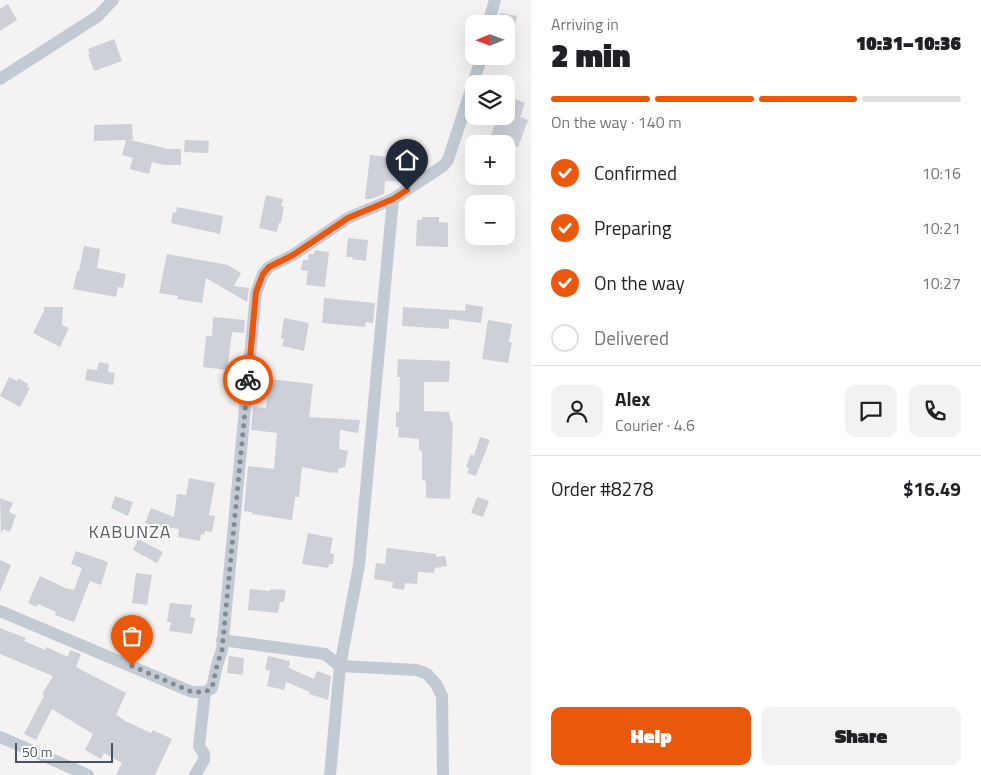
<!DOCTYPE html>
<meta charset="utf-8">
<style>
body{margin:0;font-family:"Titillium Web",sans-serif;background:#f2f2f2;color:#202124;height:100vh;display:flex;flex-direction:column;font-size:19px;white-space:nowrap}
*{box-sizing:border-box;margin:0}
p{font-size:16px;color:#757577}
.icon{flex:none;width:28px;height:28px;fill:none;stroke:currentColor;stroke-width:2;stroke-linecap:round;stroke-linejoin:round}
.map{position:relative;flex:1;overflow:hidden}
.drawer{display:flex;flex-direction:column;background:#fff;width:450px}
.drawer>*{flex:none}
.needle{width:32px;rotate:269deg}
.buttons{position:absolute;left:465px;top:15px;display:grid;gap:10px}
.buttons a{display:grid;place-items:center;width:50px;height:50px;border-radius:10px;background:#fff;box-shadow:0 5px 20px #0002;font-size:25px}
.scale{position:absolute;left:15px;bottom:12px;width:98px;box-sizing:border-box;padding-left:5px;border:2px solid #485261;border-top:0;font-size:14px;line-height:18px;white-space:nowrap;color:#485261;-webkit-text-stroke:4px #fff;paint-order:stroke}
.pin{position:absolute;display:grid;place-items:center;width:42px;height:42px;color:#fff;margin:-51px -21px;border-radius:50% 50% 50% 0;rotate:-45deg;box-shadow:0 0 5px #0007}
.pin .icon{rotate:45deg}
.courier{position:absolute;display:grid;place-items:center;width:50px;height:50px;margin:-25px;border:4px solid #ea580c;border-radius:50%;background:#fff;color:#222;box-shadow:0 1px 6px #0007}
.head em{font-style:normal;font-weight:800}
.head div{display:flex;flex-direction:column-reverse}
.head{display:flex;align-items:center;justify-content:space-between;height:85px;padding:0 20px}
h1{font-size:32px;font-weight:800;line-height:38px}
.bar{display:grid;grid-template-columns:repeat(4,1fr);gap:8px 5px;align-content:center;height:60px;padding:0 20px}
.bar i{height:6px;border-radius:4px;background:#e0e0e0}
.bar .selected{background:#ea580c}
.bar p{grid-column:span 4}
.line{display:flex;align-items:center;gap:12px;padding:0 20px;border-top:1px solid #e0e0e0}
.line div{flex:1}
.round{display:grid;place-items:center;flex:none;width:52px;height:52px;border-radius:10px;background:#f2f2f2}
ol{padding:0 20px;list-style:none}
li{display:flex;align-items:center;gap:15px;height:55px}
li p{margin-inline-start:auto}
li .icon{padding:5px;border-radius:50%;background:#ea580c;color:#fff;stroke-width:4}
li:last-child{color:#757577}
li i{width:28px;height:28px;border:2px solid #e0e0e0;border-radius:50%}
.button{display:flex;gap:10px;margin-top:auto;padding:10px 20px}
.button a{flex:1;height:58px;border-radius:10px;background:#ea580c;color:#fff;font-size:20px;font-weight:800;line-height:58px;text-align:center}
.button a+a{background:#f2f2f2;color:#202124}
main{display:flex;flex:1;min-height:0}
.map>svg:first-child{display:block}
</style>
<main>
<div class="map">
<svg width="531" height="775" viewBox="0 0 531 775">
<rect width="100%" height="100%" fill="#f4f2f2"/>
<g fill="#cdd0d6">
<polygon points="8,4 17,20 0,31 0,9"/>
<polygon points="500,13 517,16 515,26 498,24"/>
<polygon points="114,39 122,61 94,71 88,54 90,54 88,49"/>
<polygon points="509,97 525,103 520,117 528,120 518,147 491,135 498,116 506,116 506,104"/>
<polygon points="132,124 133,140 130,140 169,149 181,149 181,165 164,165 152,162 149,174 130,169 133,158 122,155 126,140 94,141 94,125"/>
<polygon points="185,140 209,141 208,153 184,152"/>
<polygon points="370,155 388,157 387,166 411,167 411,178 405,182 385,181 384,194 371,199 365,199"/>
<polygon points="266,195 283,199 281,206 284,207 281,223 279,223 277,232 259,228"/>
<polygon points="177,207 223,216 220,234 171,223 173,212 176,213"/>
<polygon points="422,217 439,217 439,222 448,223 448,247 416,246 417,220 422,220"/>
<polygon points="348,238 368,240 366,261 352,259 353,257 346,257"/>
<polygon points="84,246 100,249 97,268 126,274 123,288 118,287 116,297 73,289 77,271 79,271"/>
<polygon points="315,250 329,252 325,287 306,285 308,271 301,270 303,260 308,260 309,254 314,254"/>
<polygon points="167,254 228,265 241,273 234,286 249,288 247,302 206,278 202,303 177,299 178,296 159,293"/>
<polygon points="324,298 375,303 373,323 366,322 365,327 322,323"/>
<polygon points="466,304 483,307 481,323 449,319 449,329 402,326 403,307 465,311"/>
<polygon points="44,307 63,307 62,325 69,328 60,347 33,333 44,311"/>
<polygon points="213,317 245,320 244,333 232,332 227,370 203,367 206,336 212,336"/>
<polygon points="284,318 309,323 304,351 282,346 284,339 281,338"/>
<polygon points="488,320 512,324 509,342 512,343 508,363 482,359"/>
<polygon points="398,359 450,361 449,382 424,382 424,411 449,412 451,422 453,422 450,499 426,498 426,481 422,480 422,451 419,450 419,439 398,437 399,427 396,427 396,412 399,412 400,377 397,377"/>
<polygon points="99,362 109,364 108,372 115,373 113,385 85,380 87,369 97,370"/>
<polygon points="9,377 17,381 18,378 28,384 27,387 30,388 20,407 0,396"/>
<polygon points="269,379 313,384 309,417 360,420 358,433 340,430 339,449 348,451 345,467 338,469 338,473 332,472 332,473 302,467 299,497 295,497 292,520 252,514 252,512 244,511 248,466 274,469 277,433 251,430 253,407 266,408"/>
<polygon points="480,437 490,440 476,476 467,473 469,468 466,467 471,454 474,456"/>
<polygon points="189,478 215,483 209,515 215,516 212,532 205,531 204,535 201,534 200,541 178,537 179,529 160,526 159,529 145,523 151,508 174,517 177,494 186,495"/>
<polygon points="115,496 133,502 128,516 111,508"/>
<polygon points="477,497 489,501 483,517 471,513"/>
<polygon points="0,498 13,503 9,512 16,515 10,532 3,529 1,534"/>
<polygon points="308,533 333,538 330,553 334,554 333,564 329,564 328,568 302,564"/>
<polygon points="138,539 163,552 157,563 133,550"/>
<polygon points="387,548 436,554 436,557 445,556 447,566 435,568 434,573 418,572 417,584 405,583 404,590 392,588 393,582 374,579 376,563 385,564"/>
<polygon points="76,551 108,562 101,585 90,581 74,622 55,615 56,612 38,604 36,607 28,603 40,576 65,588 74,590 82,568 71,564"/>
<polygon points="0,560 11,565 0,592"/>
<polygon points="136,573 152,575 147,605 132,603"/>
<polygon points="250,589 270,591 271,589 286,590 284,602 280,602 278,613 248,610"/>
<polygon points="170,603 192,605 190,617 195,618 192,634 169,631 171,622 167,622"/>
<polygon points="0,628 26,638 24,641 45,650 46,647 68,657 70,650 81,654 76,667 126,693 116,715 123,719 123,720 151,733 153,730 172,739 155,775 116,775 122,763 104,753 101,759 85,750 93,734 52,709 36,740 24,734 44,696 42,694 53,676 0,654"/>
<polygon points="229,656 244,658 243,675 227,673"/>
<polygon points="268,656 290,661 289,668 314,679 317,671 331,676 328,700 309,694 310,692 286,682 284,690 267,686 270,671 265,669"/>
</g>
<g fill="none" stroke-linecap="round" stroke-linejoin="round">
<g stroke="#c2cad4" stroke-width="12">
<polyline points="488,24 495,0"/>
<polyline points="0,79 98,16 113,0"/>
<polyline points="0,611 192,692 205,692 212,688 217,665 222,650 256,293 263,274 269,267 293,255 348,218 393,199 443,166 448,160 482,56"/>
<polyline points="222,640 325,654 340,666 417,670 427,674 436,684 442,696 443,775"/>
<polyline points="0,737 88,775"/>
<polyline points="195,775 204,760 204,754 199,746 205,692"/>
<polyline points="330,775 340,666 359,565 393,199"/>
</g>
</g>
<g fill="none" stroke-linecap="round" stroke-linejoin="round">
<polyline stroke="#848a94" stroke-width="5" stroke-dasharray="0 9" points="132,666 192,692 205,692 212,688 217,665 222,650 248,380"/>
<polyline stroke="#ea580c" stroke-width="6" points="248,380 256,292 263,274 269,267 293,255 348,218 393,199 407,190"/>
</g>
<g text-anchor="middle" stroke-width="4" stroke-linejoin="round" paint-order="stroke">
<g font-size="18" letter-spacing="1" fill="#5d6167" stroke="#fff">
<text x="130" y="538">KABUNZA</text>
</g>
</g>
</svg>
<div class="buttons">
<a><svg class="needle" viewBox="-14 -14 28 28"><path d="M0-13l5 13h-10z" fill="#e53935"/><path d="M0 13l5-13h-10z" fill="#757577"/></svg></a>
<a><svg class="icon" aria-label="layers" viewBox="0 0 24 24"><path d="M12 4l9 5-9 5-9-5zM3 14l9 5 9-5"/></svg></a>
<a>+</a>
<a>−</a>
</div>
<div class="scale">50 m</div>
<div class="pin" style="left:132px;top:666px;background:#ea580c"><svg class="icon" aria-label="bag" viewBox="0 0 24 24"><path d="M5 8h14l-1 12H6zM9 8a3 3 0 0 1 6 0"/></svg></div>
<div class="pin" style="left:407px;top:190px;background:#1f2937"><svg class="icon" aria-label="home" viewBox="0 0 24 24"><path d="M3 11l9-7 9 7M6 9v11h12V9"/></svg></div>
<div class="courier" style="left:248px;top:380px"><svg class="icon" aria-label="bike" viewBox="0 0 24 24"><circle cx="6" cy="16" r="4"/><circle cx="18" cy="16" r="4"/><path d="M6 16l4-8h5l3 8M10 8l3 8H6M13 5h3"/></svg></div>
</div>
<section class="drawer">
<div class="head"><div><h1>2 min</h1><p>Arriving in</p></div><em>10:31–10:36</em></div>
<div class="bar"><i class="selected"></i><i class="selected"></i><i class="selected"></i><i></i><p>On the way · 140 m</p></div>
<ol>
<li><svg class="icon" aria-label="check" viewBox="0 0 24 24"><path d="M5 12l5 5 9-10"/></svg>Confirmed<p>10:16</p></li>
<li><svg class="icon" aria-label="check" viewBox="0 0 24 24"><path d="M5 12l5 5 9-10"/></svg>Preparing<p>10:21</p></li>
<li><svg class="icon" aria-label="check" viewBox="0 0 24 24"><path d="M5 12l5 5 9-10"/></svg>On the way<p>10:27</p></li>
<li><i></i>Delivered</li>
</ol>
<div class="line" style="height:90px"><a class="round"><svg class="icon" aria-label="person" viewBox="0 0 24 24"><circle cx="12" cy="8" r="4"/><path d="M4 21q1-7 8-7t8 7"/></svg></a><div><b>Alex</b><p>Courier · 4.6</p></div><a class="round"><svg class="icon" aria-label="chat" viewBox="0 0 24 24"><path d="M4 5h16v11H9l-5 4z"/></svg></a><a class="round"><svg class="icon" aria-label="phone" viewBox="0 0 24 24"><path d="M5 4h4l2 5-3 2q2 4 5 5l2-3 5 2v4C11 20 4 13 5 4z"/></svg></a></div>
<div class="line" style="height:65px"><div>Order #8278</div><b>$16.49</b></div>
<div class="button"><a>Help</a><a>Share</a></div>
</section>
</main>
